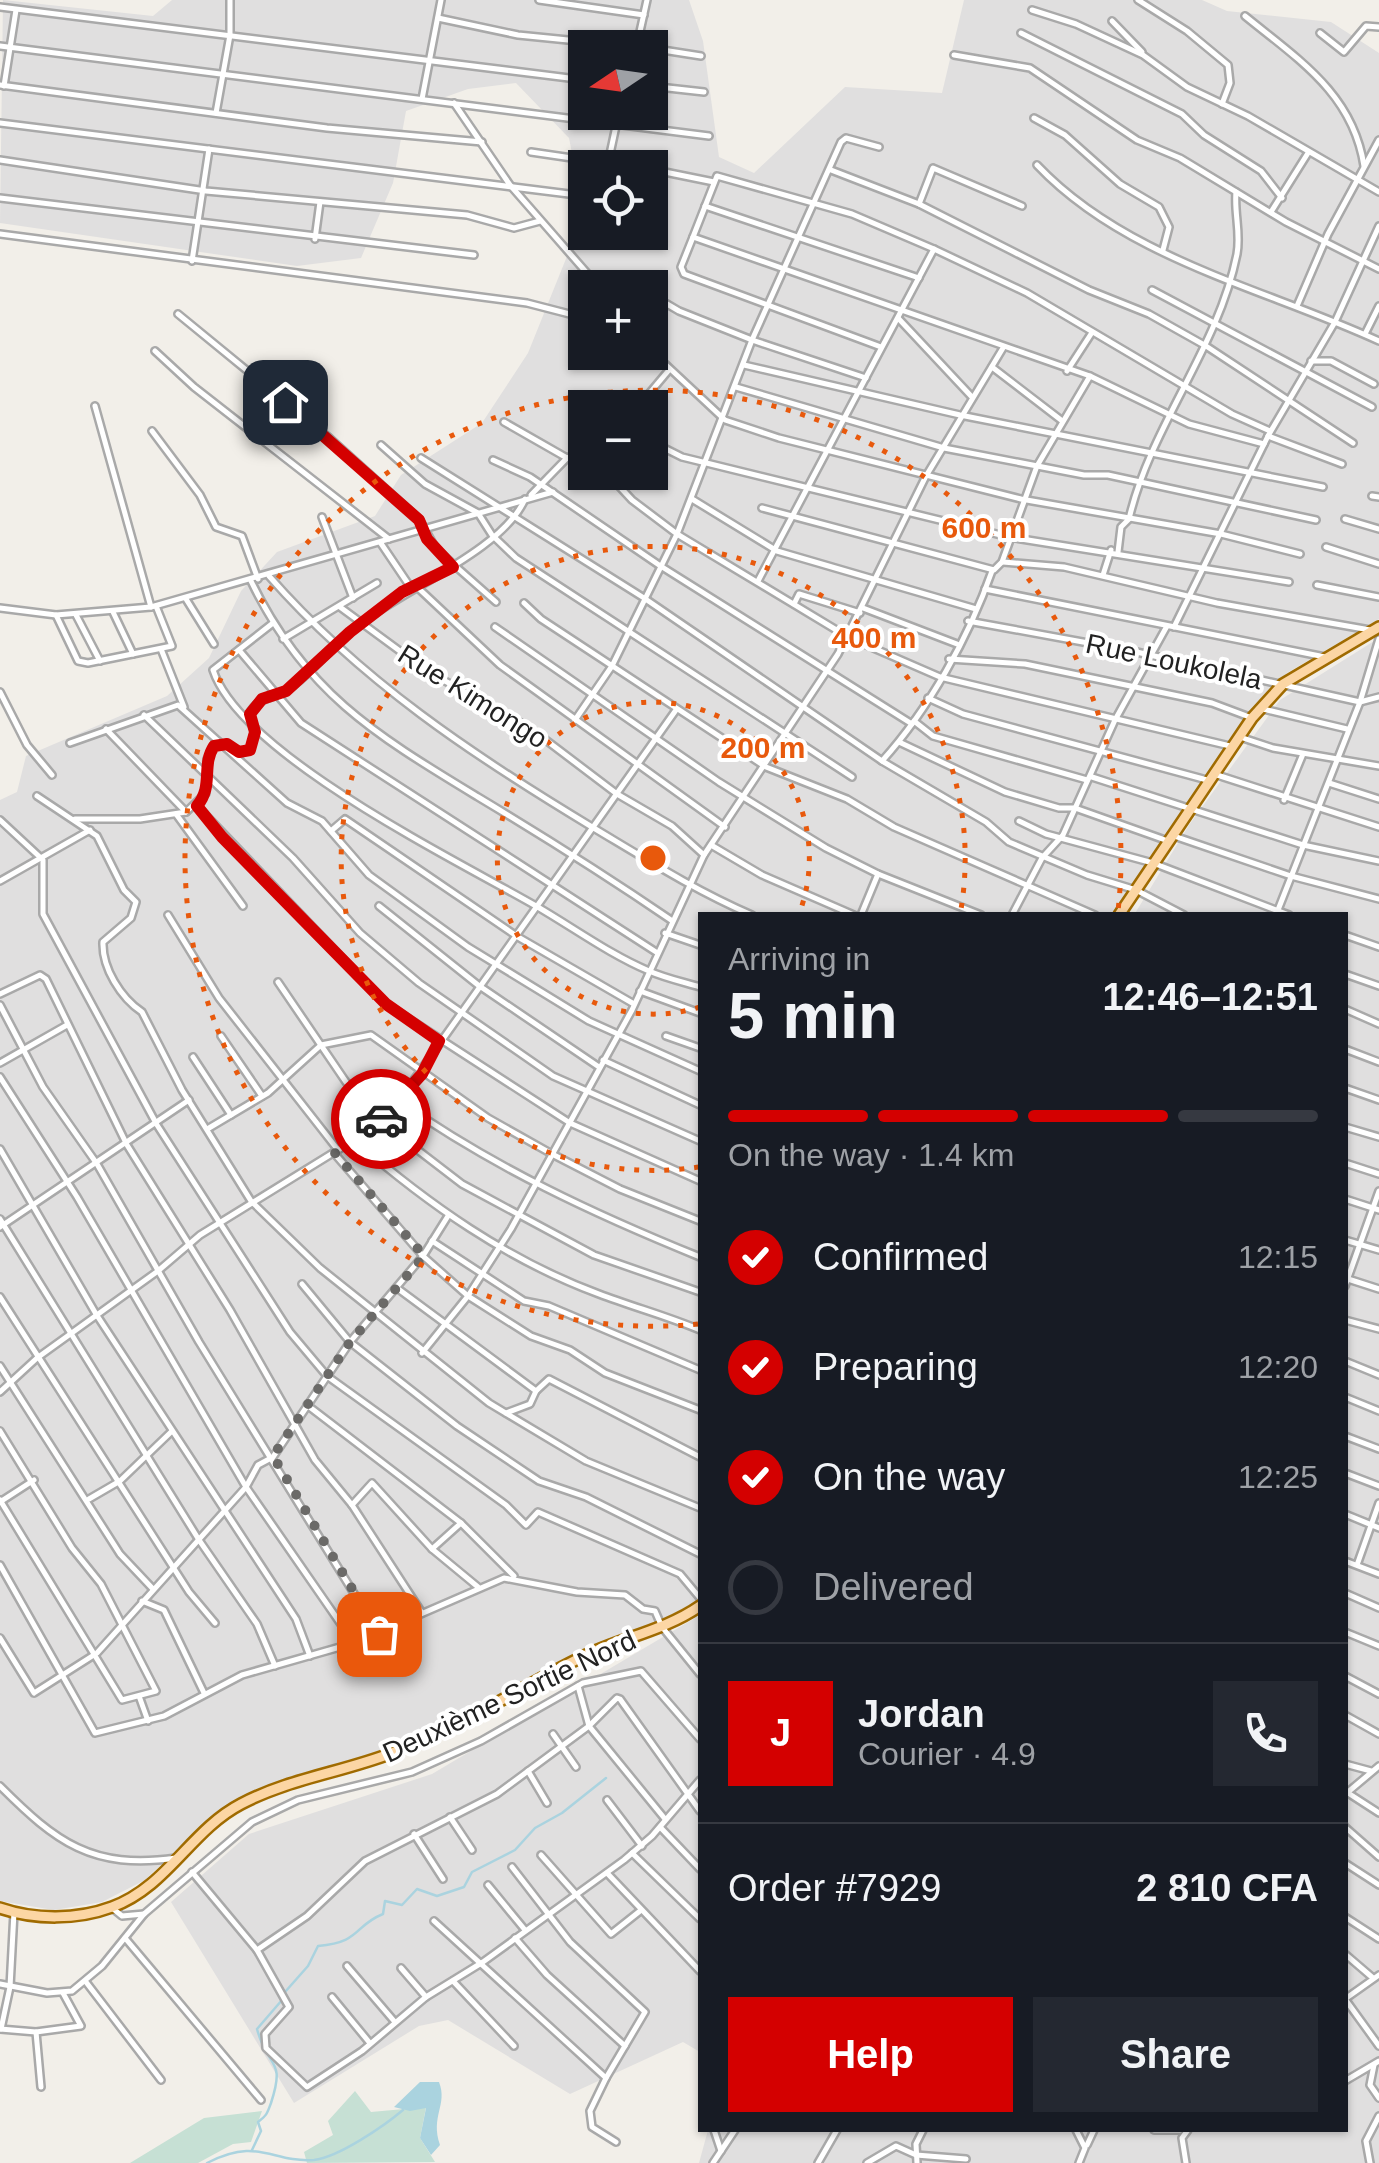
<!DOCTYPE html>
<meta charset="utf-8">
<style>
body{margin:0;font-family:Helvetica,sans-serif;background:#242831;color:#f1f3f6;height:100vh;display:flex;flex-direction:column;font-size:38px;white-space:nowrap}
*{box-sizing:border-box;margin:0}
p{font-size:32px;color:#9ea1a6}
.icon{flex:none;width:55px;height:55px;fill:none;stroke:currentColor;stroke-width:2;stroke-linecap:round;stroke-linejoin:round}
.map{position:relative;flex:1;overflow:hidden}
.sheet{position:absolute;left:698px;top:912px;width:650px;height:1220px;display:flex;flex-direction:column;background:#171b24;border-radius:0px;box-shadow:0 2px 8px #0004}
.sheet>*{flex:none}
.needle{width:65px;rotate:257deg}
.fabs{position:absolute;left:568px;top:30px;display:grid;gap:20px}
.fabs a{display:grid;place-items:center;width:100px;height:100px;border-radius:0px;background:#171b24;box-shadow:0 2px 8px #0004;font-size:50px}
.pin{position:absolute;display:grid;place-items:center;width:85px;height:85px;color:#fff;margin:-42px;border-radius:20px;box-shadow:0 5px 15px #0006}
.courier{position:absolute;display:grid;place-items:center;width:100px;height:100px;margin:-50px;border:8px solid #d40000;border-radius:50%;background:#fff;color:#222;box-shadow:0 2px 12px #0007}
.headline em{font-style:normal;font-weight:600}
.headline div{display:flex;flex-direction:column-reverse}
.headline{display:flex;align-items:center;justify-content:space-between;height:170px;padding:0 30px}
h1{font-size:65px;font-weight:600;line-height:75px}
.bar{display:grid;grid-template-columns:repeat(4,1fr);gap:15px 10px;align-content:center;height:120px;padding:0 30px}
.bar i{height:12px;border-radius:8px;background:#363941}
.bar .active{background:#d40000}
.bar p{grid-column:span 4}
.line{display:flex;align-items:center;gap:25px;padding:0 30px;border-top:2px solid #363941}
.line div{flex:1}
.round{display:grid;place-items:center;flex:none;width:105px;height:105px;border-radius:0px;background:#242831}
ol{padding:0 30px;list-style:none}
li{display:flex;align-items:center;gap:30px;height:110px}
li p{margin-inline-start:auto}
li .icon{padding:10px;border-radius:50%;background:#d40000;color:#fff;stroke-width:4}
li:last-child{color:#9ea1a6}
li i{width:55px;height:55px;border:5px solid #363941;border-radius:50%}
.action{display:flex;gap:20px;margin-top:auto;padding:20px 30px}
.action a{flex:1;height:115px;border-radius:0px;background:#d40000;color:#fff;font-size:40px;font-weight:600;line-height:115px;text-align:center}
.action a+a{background:#242831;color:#f1f3f6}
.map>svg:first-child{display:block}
</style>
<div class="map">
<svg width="1379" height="2163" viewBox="0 0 1379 2163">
<rect width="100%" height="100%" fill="#f2efe9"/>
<g fill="#e0dfdf" fill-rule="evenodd">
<path d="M3,0L153,16L172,0H689L703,41L719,157L754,173L845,87L942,93L964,0H1202L1227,11L1331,22L1379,53V619L1287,673L1252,707L1116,915H700V1599L650,1627L586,1650L405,1744L269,1785L219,1810L145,1880L102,1902L54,1910L0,1901V800L17,792L26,756L167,696L209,658L241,591L277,552L375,516L401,475L482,423L528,353L584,214L569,138L516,83L468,89L406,111L393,183L361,258L297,266L0,223ZM585,48H650V112H585ZM585,168H650V232H585ZM585,288H650V352H585ZM585,408H650V472H585Z"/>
<polygon points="1379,638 1379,2163 699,2163 708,2130 1345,2130 1345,915 1134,915 1189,825 1280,700"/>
<polygon points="700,1615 700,2052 683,2042 570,2094 448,2020 419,2026 294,2103 171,1902 249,1834 432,1774"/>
</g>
<g fill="#c6e0d4">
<polygon points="355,2091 371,2112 426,2107 420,2138 435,2162 307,2163 304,2152 333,2135 328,2121"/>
<polygon points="262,2111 251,2142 233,2144 198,2163 130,2163 204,2118"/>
</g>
<path fill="#aad3df" d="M420,2082H439C448,2105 430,2116 440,2145L431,2155L420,2138L426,2108L410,2111L394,2107Z"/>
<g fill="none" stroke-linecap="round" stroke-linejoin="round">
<g stroke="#aad3df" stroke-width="2.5">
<path d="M285,1992L308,1966L318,1946C362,1942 353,1926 383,1914L385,1901L402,1905L417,1889L437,1896L464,1887L472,1872L515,1850L535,1828L562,1813L606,1778"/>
<path d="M252,2150L261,2131L258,2122C267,2115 267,2114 271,2103C286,2057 268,2070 257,2029L282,2000"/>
<path d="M207,2163C259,2136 271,2163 314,2160C339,2157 384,2126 403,2110"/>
</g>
<defs>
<g id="street">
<polyline points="539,0 644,15"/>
<polyline points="1138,0 1187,31 1228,65 1230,83 1222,104"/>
<polyline points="0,7 585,80"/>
<polyline points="1032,10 1076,24 1143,55 1187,87 1248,116 1379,192"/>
<path d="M1245,16C1299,60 1353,94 1364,166"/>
<polyline points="438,18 518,35 648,48"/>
<polyline points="1112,21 1142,52"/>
<polyline points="1021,33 1182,114 1204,135 1261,171 1282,198"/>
<polyline points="1320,33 1344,52 1366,26 1379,27"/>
<polyline points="637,45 647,0"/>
<polyline points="0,46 709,136"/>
<polyline points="650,48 701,56"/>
<polyline points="954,55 1030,68 1137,140 1180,158 1286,222 1379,269"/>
<polyline points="0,85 327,128 482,142"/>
<polyline points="4,86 16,10"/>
<polyline points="650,86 704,92"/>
<polyline points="422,99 441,0"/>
<polyline points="454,103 510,185 600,288"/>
<polyline points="216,113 230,35 230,0"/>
<polyline points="1034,118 1065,135 1120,184 1159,207 1169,227 1163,250"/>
<polyline points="0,123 585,196"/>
<polyline points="531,152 640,168"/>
<polyline points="0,160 206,191 467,215 514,228 540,221"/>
<path d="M1037,165C1126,259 1264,288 1379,341"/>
<polyline points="607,168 619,112"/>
<polyline points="650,169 714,182"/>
<polyline points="831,170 919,204 1089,290 1149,314 1206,346 1353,443"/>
<polyline points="0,198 474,255"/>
<polyline points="919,204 933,168 1022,206"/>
<polyline points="705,206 919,278"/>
<polyline points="1271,212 1308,153"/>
<polyline points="0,234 527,303 585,318"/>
<polyline points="693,237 681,267 684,274 881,347"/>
<polyline points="315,239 320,202"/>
<polyline points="192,261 209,149"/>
<polyline points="628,276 639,288"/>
<polyline points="1152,290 1372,407"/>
<polyline points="650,294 679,311 752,340 866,378"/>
<polyline points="1297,306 1328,234 1379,140"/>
<polyline points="178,314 327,436 419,519 436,549 496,602"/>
<polyline points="898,318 971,396"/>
<polyline points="1365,334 1379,306"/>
<polyline points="650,350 725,420 779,438 1021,499 1221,534 1300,554"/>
<polyline points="155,351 194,387 389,539"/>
<polyline points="1311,361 1331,361 1374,384"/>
<polyline points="744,365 960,415 1323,487"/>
<polyline points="992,367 1061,420"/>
<polyline points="1067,371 1091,334"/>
<polyline points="736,387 944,448 1084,475 1108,475 1316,520"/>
<polyline points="95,406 151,607"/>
<polyline points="637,408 669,370"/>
<polyline points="504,422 567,458"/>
<polyline points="152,431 200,495 216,527 242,536 258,579"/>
<polyline points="1268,436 1342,464"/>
<polyline points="650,441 682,457 1009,537 1289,582"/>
<polyline points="1264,444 1189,424 1090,376 693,237 717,176 852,214 934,249 1027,293 1232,414 1270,431"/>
<polyline points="381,445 425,484 478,513 492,535 516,558 852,777"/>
<polyline points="421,458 644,598 882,761 986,822 1009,842 1087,875 1136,890 1184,915"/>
<polyline points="493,460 530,477 659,565 912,724"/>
<polyline points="606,472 632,500 677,534 848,637 940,677 1230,746"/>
<polyline points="531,495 567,458 585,450"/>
<polyline points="1372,496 1379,497"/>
<polyline points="692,499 777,551 976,609"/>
<polyline points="762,508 994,570 1002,562 1037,466 1090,376"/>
<polyline points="322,517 353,598"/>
<polyline points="1345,519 1379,529"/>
<polyline points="380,542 411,588"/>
<polyline points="1326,547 1379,564"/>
<path d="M1118,552L1121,527L1129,519C1151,425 1218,349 1237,254C1241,233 1234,213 1236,192"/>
<polyline points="1003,562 1064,567 1217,603 1370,630"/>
<polyline points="1103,575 1111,550"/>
<path d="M269,576C360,680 474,756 592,827C644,858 696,891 752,915"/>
<path d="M251,581C305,693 376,735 478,797C543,836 608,877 671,920"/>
<polyline points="758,581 934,249"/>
<polyline points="415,585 500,665 725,827"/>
<polyline points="1317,585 1379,597"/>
<polyline points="985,589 1325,657"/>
<polyline points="186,599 214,644"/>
<polyline points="524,603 541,619 766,767 847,799 894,827 1095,915"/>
<polyline points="794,604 799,594 860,613"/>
<polyline points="340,607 427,671 530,728 617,794 672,826 704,855"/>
<polyline points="0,608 56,615 151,607 553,492"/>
<polyline points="863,608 957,644"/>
<polyline points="113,612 133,654"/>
<polyline points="56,615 78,661 88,663 172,646 156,606"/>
<polyline points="76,615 100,661"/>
<polyline points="968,621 1132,651 1360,702 1379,697"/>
<path d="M273,623L213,670C241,755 458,861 536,906C574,928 609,954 649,971C665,978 683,982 700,987"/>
<polyline points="495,627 719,782 826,848 878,874 981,915"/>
<polyline points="1174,627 1268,436 1335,322 1379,226"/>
<polyline points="283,639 377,583"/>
<polyline points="161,649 184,707"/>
<polyline points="239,650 301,723 656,952"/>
<polyline points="949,659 1025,664 1212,703 1252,718"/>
<polyline points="0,692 27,745 52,775"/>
<polyline points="928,698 963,714 1207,780"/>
<polyline points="1263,709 1347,729"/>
<polyline points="144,715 293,858 360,933 419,983 553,1076 700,1141"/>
<polyline points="575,720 612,666 677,534 752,340 841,142 846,138 879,147"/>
<polyline points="914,721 933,736 1087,780"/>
<path d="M106,729L186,812L206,793L207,759L214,746L227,744L239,753L250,750L255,733L249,714C259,696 272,700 287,690C310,675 329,650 349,632C398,591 502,552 525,499"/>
<polyline points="1240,737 1273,748 1379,766"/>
<polyline points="899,742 1005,792 1059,808 1075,808 1168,841"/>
<polyline points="70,743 178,705 287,803 322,821 369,875 468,947 589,1021 700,1071"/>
<path d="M882,761C929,709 969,637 992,571"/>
<polyline points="1214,774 1379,827"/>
<polyline points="1092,777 1303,845 1379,861"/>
<polyline points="1329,783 1379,799"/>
<path d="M37,796L97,836L124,890L136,902L131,918L103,942C102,968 121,998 142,1012L182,1090L251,1201L320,1268L489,1403L586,1461L700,1508"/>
<polyline points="1284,800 1303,754"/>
<polyline points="197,806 386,1004 570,1123 700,1181"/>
<polyline points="176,814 243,906"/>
<polyline points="75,819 140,819 186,812"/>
<polyline points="0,820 43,860 43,914 157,1125 290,1332 327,1376 506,1505 526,1525 538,1512 680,1574 700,1598"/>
<polyline points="1019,821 1046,834 1153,863 1289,915"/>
<polyline points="331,831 345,819 518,937 634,1004"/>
<polyline points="1174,836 1291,876 1379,899"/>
<polyline points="711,845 762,875 854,915"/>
<polyline points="0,881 90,830"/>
<polyline points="379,906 478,985 599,1067"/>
<polyline points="168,915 219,998 338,1150"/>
<polyline points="861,915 878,874"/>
<polyline points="1012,915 1042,858 1063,835 1115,720 1167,626"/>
<polyline points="1276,915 1360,702 1379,639"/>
<polyline points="665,933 700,945"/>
<polyline points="1345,935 1379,947"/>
<polyline points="1345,974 1379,986"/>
<polyline points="278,982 346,1082 380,1121 462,1184 594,1255 700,1292"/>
<polyline points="640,991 700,1013"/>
<polyline points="0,994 40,975 46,979 127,1145 230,1310 315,1460 352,1505 422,1613"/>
<polyline points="0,1005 43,1087 97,1164 199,1342 379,1634"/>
<polyline points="1345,1009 1379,1024"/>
<polyline points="221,1036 262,1096"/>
<polyline points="666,1036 700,1048"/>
<polyline points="1345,1049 1379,1062"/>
<polyline points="193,1057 231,1115"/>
<polyline points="603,1060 700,1105"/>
<polyline points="0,1063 67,1025"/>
<polyline points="0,1077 77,1197 246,1487 354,1643"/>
<polyline points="1345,1088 1379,1100"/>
<path d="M399,1101C493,1167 594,1214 700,1257"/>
<polyline points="1345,1127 1379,1137"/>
<polyline points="209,1128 268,1093 321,1045 371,1035 488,1118 552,1154 620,1189 700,1221"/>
<path d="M354,1140C428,1204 507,1260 599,1294C633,1307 667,1316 700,1330"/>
<polyline points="0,1149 96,1314 296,1619 310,1656"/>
<polyline points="334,1153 423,1256 468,1296 531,1336 570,1350 605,1373 700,1410"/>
<polyline points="1345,1163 1379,1174"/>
<polyline points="1345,1199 1379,1210"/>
<polyline points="0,1219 199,1540 257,1624 275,1666"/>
<polyline points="0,1227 189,1100"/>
<polyline points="1345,1240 1379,1250"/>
<polyline points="432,1241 524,1301 549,1306 700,1370"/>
<polyline points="1348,1279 1379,1289"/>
<polyline points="302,1284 350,1342 457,1426 539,1481 586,1497 700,1554"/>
<polyline points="1345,1286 1379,1191"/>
<polyline points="397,1288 536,1391 549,1379 700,1457"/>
<polyline points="0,1297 189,1592 215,1623"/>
<polyline points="1345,1320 1379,1329"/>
<polyline points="422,1353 468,1296 511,1229 632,1010 704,855 838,654 926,476 1003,348"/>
<polyline points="1345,1361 1379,1375"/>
<polyline points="0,1366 120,1554 153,1589"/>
<polyline points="0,1392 37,1358 158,1271 200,1235 354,1140 399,1101 676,710"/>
<polyline points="1345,1397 1379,1411"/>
<polyline points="307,1405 461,1523 514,1576"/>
<polyline points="506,1413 530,1404 536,1391"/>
<polyline points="0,1431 72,1548 101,1584 156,1691 122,1700 0,1500"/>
<polyline points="1345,1436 1379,1449"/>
<polyline points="1345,1473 1379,1486"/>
<polyline points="89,1499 120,1481 171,1432"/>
<polyline points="0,1502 34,1480"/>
<polyline points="352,1505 372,1483 432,1549 478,1587"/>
<polyline points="1345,1514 1379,1528"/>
<polyline points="432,1549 461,1523"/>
<polyline points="1345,1561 1379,1574"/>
<polyline points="0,1565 95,1733 164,1716 242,1675 354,1643 504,1578 577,1592 625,1595 643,1609 655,1611 662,1627 700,1674"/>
<polyline points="1357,1565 1379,1503"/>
<polyline points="1345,1593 1379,1608"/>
<polyline points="142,1601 164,1610 204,1693"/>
<polyline points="1345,1632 1379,1646"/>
<polyline points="0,1638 34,1693 97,1653 246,1487 258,1465 273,1457 350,1342 423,1256 448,1216"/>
<polyline points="1345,1676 1379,1694"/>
<polyline points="578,1686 589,1726 665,1819"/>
<polyline points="139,1696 148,1721"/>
<polyline points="1345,1715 1379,1734"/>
<polyline points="553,1734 576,1767"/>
<polyline points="1345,1764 1371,1771"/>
<polyline points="528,1771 547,1803"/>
<polyline points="700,1780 652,1836 624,1860 483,1962 426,1997 362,2051 307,2087 266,2048 265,2034 289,2007 257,1950 307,1916 365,1861 497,1794 589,1726 617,1698 620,1699 700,1811"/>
<path d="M0,1786C56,1842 92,1870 176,1858"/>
<polyline points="1345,1791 1379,1813"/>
<polyline points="1348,1792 1379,1766"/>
<polyline points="607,1800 642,1846"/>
<polyline points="450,1817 472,1850"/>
<polyline points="660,1827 700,1869"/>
<polyline points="1345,1827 1379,1857"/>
<polyline points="414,1834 443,1879"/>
<polyline points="632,1853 700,1919"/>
<polyline points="541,1855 611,1934 640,1911"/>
<polyline points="1345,1863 1379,1885"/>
<polyline points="512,1867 570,1942 645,2012 606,2078"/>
<polyline points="192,1872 257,1950"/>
<polyline points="607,1873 700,1971"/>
<polyline points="488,1885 525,1930"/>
<polyline points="111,1907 122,1916 144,1914"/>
<polyline points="1345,1917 1379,1939"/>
<polyline points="434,1921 606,2078 590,2111 592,2127 616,2142"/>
<polyline points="125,1938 261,2100"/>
<polyline points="515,1938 547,1975 625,2046"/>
<polyline points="1345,1954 1373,1978"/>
<polyline points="347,1966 394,2021"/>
<polyline points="401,1968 426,1997"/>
<polyline points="453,1981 514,2046"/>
<polyline points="86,1982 161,2080"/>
<polyline points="0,1984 47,1993 72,1991 102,1966 144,1914 252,1822 298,1800 412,1772 481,1741 583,1683 641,1671 700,1739"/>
<polyline points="332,1997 369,2042"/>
<polyline points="1345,1999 1379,2046"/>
<polyline points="1345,1999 1379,1975"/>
<polyline points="0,2029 36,2032 81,2026 63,1993"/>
<polyline points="1,2029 10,1987 14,1912"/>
<polyline points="36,2032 41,2087"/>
<polyline points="1374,2065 1370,2085 1379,2098"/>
<polyline points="1345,2081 1379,2061"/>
<polyline points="714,2130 721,2151"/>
<polyline points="1076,2130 1085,2148 1079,2163"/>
<polyline points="1154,2130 1180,2130"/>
<polyline points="1087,2145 1094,2130"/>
<polyline points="713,2163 735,2130"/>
<polyline points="818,2163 837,2130"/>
<polyline points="867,2163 896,2146 916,2155 966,2159"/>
<polyline points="917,2163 916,2144 923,2130"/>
<polyline points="1186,2163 1182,2138 1188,2130"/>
<polyline points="1370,2163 1366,2141 1379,2116"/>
</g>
<g id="primary">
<polyline points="1119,915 1252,718 1283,684 1379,627"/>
<path d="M0,1908C35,1920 77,1920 112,1907C167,1887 191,1830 241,1804C288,1779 343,1772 392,1753C459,1729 518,1688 582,1657C620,1638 664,1631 700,1606"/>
</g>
</defs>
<use href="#street" stroke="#a9a9a9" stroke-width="10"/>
<use href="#primary" stroke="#a06b00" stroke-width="14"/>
<use href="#street" stroke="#fff" stroke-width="5"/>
<use href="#primary" stroke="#fcd6a4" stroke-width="9"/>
</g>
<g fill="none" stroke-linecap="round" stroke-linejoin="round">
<polyline stroke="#6b6a68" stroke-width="10" stroke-dasharray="0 18" points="379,1634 273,1456 350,1342 424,1256 334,1152 381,1119"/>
<path stroke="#d40000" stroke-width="12" d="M285,402L419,520L427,539L453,567L402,592L350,632L286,691L262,699L250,714L255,732L250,750L239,752L227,744L214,746C201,766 214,786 197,806L222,837L386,1004L439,1041L422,1074L381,1119"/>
</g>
<g fill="none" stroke="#e8590c" stroke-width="5" stroke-dasharray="5 10">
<path d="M700 1007A156 156 0 1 1 799 914"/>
<path d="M699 1167A312 312 0 1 1 960 915"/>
<path d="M698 1324A468 468 0 1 1 1118 911"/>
</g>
<g text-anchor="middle" stroke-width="8" stroke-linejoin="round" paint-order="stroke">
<g font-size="28" fill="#222" stroke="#fff">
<text transform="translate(1174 661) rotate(12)" y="10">Rue Loukolela</text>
<text transform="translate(473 696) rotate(32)" y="10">Rue Kimongo</text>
<text transform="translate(509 1696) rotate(-25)" y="10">Deuxième Sortie Nord</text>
</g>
</g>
<circle cx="653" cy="858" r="15" fill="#e8590c" stroke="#fff" stroke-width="5"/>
<g font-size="30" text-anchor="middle" font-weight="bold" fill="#e8590c" stroke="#fff" stroke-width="8" stroke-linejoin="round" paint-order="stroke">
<text x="984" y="538">600 m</text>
<text x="874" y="648">400 m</text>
<text x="763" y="758">200 m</text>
</g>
</svg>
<div class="fabs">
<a><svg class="needle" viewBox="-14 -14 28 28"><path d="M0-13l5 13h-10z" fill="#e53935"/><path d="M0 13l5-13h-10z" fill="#9ea1a6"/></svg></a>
<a><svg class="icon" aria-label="locate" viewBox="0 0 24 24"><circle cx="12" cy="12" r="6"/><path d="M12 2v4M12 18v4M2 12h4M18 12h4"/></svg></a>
<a>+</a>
<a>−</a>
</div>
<div class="pin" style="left:379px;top:1634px;background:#ea580c"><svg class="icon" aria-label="bag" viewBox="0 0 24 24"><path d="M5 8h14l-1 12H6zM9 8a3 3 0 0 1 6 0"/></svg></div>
<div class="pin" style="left:285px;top:402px;background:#1f2937"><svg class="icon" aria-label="home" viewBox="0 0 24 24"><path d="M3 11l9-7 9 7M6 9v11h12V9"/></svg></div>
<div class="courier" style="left:381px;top:1119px"><svg class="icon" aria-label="car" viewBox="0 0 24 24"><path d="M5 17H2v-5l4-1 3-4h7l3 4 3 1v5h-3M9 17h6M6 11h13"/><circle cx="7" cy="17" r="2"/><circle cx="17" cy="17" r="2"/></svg></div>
<section class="sheet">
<div class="headline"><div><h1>5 min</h1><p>Arriving in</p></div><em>12:46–12:51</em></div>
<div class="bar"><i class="active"></i><i class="active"></i><i class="active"></i><i></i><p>On the way · 1.4 km</p></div>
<ol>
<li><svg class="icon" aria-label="check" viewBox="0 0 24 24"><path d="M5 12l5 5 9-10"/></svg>Confirmed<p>12:15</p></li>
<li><svg class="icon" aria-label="check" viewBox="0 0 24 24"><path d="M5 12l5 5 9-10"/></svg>Preparing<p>12:20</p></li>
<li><svg class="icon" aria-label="check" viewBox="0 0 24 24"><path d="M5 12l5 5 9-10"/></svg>On the way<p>12:25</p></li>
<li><i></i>Delivered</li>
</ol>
<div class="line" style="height:180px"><b class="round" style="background:#d40000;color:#fff">J</b><div><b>Jordan</b><p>Courier · 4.9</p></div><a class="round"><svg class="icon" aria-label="phone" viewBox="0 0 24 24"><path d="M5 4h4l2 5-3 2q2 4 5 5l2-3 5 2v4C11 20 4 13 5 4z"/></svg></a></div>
<div class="line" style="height:130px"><div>Order #7929</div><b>2 810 CFA</b></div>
<div class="action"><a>Help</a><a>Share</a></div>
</section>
</div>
